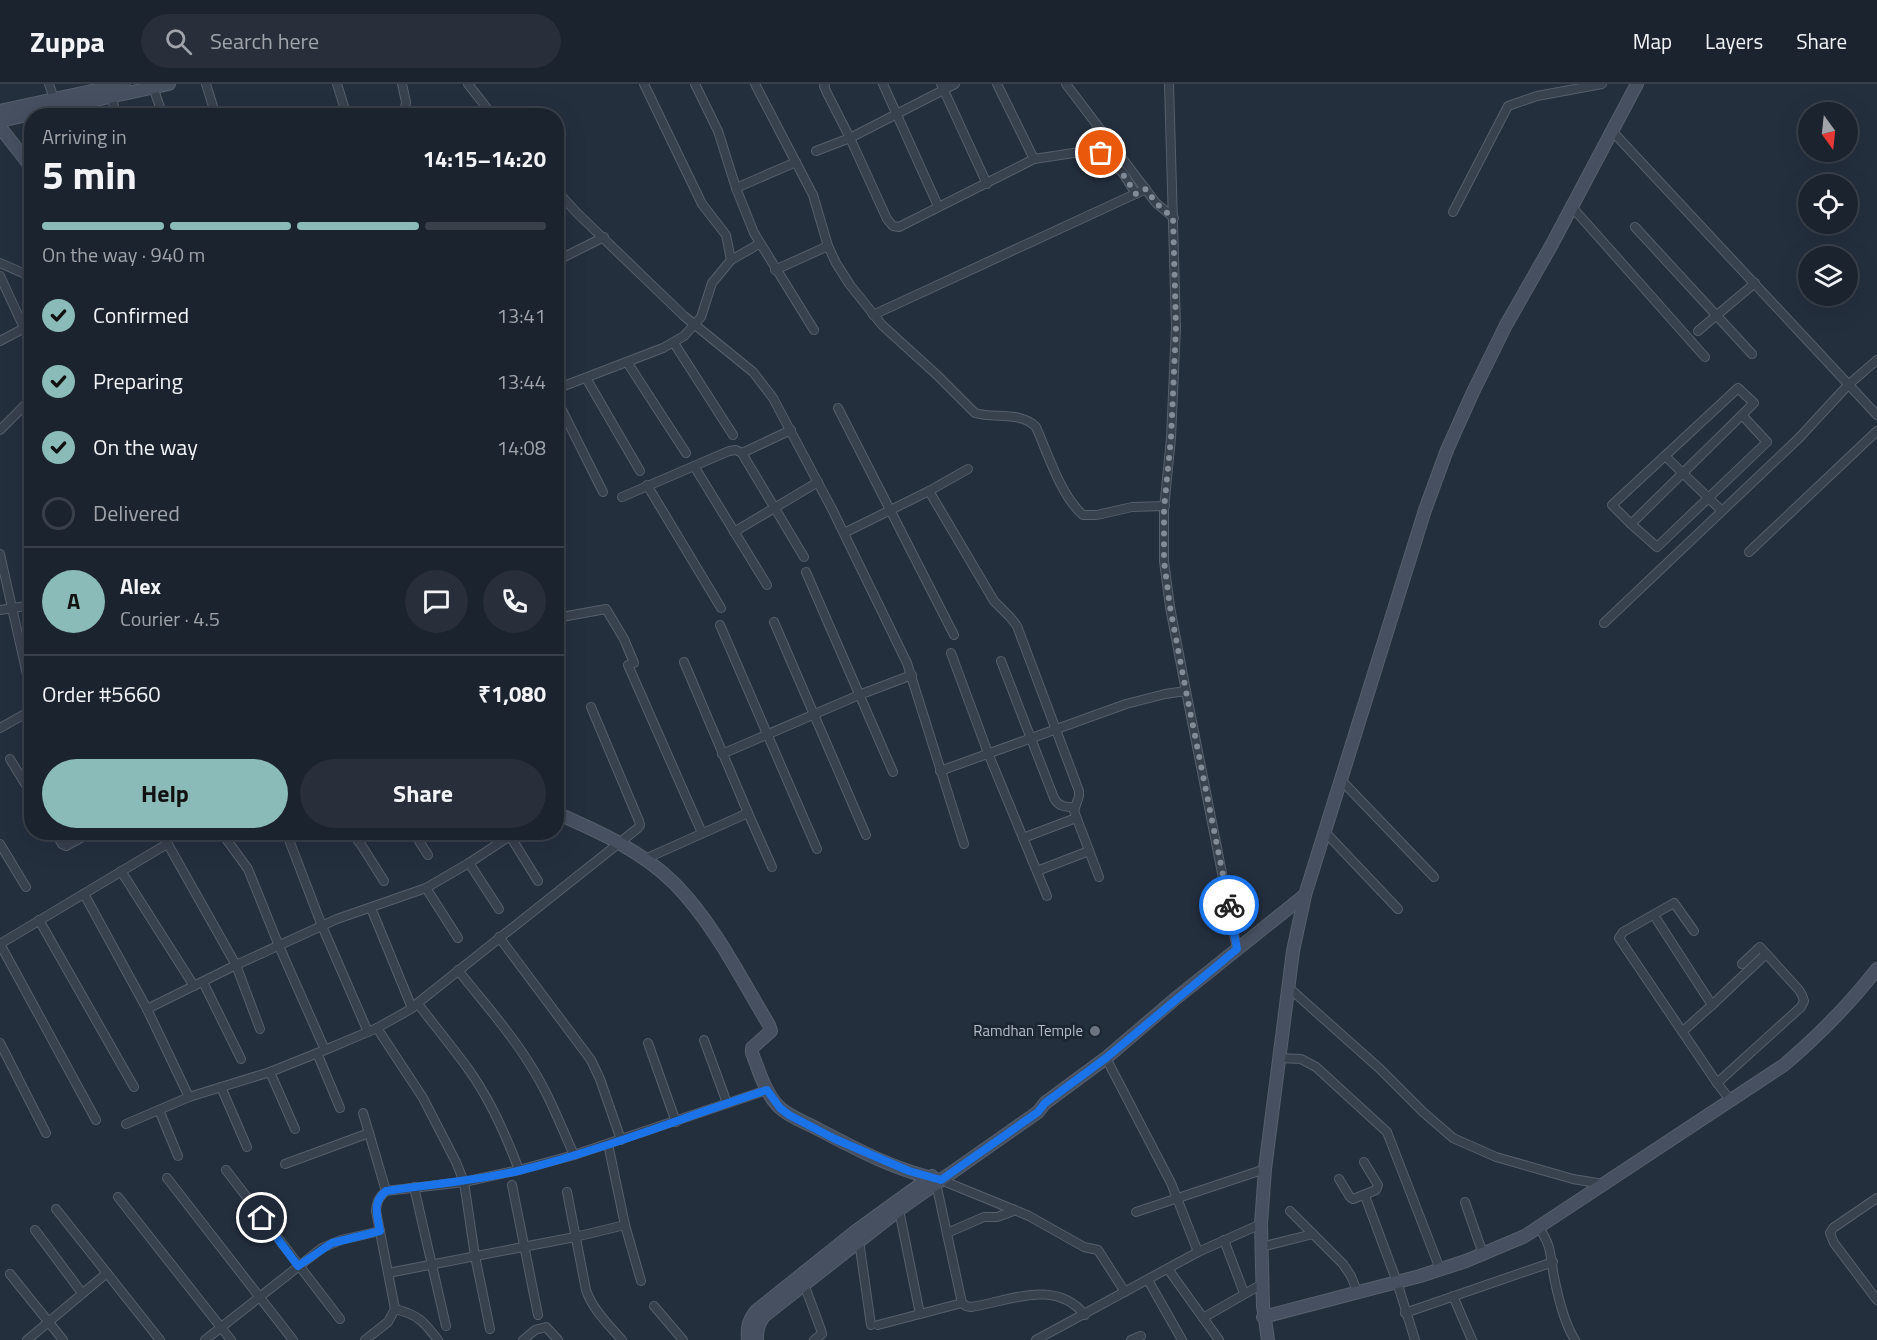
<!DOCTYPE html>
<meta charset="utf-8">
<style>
body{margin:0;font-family:"Titillium Web",sans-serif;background:#282f3a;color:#f1f3f6;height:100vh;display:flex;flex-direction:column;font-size:22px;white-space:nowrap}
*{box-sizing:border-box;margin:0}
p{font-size:20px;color:#a0a4aa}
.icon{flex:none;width:33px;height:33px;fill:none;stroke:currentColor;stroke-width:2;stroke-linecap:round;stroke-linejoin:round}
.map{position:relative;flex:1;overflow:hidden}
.details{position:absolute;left:24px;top:24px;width:540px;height:732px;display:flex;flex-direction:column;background:#1b232e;border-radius:24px;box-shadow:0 6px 24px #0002,0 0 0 2px #39404a}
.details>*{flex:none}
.needle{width:39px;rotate:165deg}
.buttons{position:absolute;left:1798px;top:18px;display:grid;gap:12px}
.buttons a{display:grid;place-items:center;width:60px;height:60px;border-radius:50%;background:#1b232e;box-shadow:0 6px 24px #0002,0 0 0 2px #39404a;font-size:30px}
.pin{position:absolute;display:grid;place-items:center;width:51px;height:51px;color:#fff;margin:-26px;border:3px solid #fff;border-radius:50%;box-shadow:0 2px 6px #0007}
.courier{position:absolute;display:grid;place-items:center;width:60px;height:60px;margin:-30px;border:4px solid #1a73e8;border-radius:50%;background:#fff;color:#222;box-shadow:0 2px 8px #0007}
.overview em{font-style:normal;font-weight:700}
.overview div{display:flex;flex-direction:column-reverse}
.overview{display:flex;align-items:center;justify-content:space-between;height:102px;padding:0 18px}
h1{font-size:39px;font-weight:700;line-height:45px}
.bar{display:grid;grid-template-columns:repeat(4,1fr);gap:9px 6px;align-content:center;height:72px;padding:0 18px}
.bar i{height:8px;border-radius:4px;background:#39404a}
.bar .current{background:#8bbbb9}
.bar p{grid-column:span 4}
.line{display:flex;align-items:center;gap:15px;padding:0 18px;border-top:2px solid #39404a}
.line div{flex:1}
.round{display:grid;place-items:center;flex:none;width:63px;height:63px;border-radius:32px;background:#282f3a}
ol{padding:0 18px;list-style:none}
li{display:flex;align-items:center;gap:18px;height:66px}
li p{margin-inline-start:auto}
li .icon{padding:6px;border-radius:50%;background:#8bbbb9;color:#111;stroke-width:4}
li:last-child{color:#a0a4aa}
li i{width:33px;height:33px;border:3px solid #39404a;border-radius:50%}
.button{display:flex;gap:12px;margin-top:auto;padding:12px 18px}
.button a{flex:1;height:69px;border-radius:36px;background:#8bbbb9;color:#111;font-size:24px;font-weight:700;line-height:69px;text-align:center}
.button a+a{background:#282f3a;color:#f1f3f6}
header{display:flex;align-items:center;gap:36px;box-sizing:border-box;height:84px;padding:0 30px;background:#1b232e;border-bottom:2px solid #39404a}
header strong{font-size:28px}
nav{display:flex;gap:33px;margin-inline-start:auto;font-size:21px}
.search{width:420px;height:54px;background:#282f3a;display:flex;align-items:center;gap:15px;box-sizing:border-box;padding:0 21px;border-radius:33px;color:#a0a4aa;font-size:22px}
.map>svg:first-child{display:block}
</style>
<header>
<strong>Zuppa</strong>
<div class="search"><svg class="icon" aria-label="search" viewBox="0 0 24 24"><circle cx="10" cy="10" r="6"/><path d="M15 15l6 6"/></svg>Search here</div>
<nav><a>Map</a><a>Layers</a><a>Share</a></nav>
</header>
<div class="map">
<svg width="1877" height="1256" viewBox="0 0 1877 1256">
<rect width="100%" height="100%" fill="#242f3e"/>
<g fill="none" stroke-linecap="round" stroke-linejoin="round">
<defs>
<g id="street">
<polyline points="49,0 54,15"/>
<polyline points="206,0 216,32"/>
<polyline points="337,0 347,32"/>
<polyline points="402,0 406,18 404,32"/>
<polyline points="468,0 493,32"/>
<polyline points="695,0 718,47 736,104 754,149 814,246"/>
<path d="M755,0L813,111L828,162L836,179L850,201L882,241L938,292L975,329C995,335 1021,327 1036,343C1048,370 1061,412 1083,431H1097L1132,423L1165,422"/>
<polyline points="825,0 824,2 827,9 850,54 887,135 893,142 899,143 1034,75 1080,68 1101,69 1123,89 1136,110"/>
<polyline points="883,0 938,122"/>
<polyline points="941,0 987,100"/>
<polyline points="997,0 1034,75"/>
<polyline points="1066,0 1156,119 1174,134"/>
<polyline points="1169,0 1176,243 1171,354 1164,425 1164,477 1170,523 1185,602 1237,865"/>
<polyline points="153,3 163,32"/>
<polyline points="111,12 117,32"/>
<polyline points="202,32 215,27"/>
<polyline points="1612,47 1877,331"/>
<polyline points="816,67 850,54 955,0"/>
<polyline points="736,104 796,78"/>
<polyline points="556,106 577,129 684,232 753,288 773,314 832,425 907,579 964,760"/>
<polyline points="1572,123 1705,273"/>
<polyline points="1453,128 1508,22 1537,12 1602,0"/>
<polyline points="1635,143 1752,270"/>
<polyline points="731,176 759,160"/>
<polyline points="556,177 604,153"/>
<polyline points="0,179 32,193"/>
<polyline points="775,186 828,162"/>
<polyline points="0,192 24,244"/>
<polyline points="873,231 1146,105"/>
<polyline points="1698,247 1755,199"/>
<polyline points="0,257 32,240"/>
<polyline points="674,259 733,351"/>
<polyline points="627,278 686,369"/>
<polyline points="586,294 640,387"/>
<polyline points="556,295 560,304"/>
<polygon points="1738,304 1754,319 1631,440 1612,421"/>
<polyline points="556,305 663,264 684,252 701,233 712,199 731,176 726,151 702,120 644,0"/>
<polyline points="556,314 603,408"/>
<polyline points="838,324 954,551"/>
<polyline points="0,346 32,314"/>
<polyline points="742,369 791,346"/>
<polyline points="1665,372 1721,426"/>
<polyline points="694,382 767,501"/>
<polyline points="647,401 721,524"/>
<polyline points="929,407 994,517 1010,533 1017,542 1079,707 1079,712 1074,727 1099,793"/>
<polyline points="622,413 729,367 736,366 742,369 746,376 804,473"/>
<polyline points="1631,440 1657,463 1767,358 1742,331"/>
<polyline points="734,448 818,398"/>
<polyline points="844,449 929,407 968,385"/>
<polyline points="1749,468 1877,347"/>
<polyline points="0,470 32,613"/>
<polyline points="806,488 893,688"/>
<polyline points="0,526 32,521"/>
<polyline points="556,534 606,525 624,555 634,579"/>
<polyline points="774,538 866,751"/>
<polyline points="1604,539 1799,354 1848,301 1877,276"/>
<polyline points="720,541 817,765"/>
<polyline points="951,569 988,669 1047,812"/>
<path d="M1001,577L1054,714C1059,723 1065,723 1074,723"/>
<polyline points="628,581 702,749"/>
<polyline points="0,644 32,626"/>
<polyline points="722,670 859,611 912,591"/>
<polyline points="10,675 32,711"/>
<polyline points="940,687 1126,620 1165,610 1186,607"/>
<polyline points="1341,696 1434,793"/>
<polyline points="748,729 772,783"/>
<polyline points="55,748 62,760 66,762 92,748"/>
<polyline points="161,748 236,881 260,945"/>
<polyline points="221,748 248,785 279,862 325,966"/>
<polyline points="286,748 322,842 368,948"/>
<polyline points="353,748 384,797"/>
<polyline points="413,748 428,771"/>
<polyline points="1325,748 1398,825"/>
<polyline points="510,752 538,797"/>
<polyline points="1023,754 1076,734"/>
<polyline points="358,757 372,748"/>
<polyline points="0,760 26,803"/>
<polyline points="645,775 748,729 684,578"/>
<polyline points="469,779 499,825"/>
<polyline points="121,787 194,902"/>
<polyline points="1037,787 1089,767"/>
<polyline points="426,804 458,854"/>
<polyline points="84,810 147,925 189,1013"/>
<polyline points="371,824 412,924"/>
<polyline points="39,836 134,1003"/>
<polyline points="1657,836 1712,921 1683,947"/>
<polyline points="1694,847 1674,819 1623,848 1619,854 1717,999 1731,1017"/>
<polyline points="499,853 591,976 600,995 621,1056"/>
<polyline points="0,860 96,1036"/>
<polyline points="0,860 167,760"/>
<path d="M458,886C482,917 509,946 529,979C548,1008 560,1040 574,1071"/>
<polyline points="203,898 241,975"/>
<polyline points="1288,903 1379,984 1423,1028 1453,1054 1496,1073 1573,1095 1603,1100"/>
<path d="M418,920C435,942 453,964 469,986C491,1017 506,1051 519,1086"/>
<polyline points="1712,921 1766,870"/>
<polyline points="147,925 236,881 337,835 426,804 469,779 516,748"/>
<polyline points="377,944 423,1014 456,1078 464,1098 475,1172 490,1245"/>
<polyline points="704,956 727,1019"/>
<polyline points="0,959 46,1049"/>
<polyline points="648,959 676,1038"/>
<polyline points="317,969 340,1024"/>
<polyline points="1106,974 1171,1099 1198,1168"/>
<polyline points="1279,974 1301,975 1316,983 1387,1048 1440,1185"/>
<polyline points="270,988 295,1045"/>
<polyline points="1717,999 1801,923 1804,917 1802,911 1799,906 1760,863 1742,880"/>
<polyline points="221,1003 247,1063"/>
<polyline points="159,1026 178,1072"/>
<polyline points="363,1029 369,1049"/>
<polyline points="126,1040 189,1013 270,988 325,966 377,944 409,926 638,744 640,741 639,737 591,623"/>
<polyline points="608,1060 625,1141 641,1197"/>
<polyline points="285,1080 369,1049 386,1107"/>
<polyline points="226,1086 340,1235"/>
<polyline points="167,1094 293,1256"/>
<polyline points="1339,1095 1350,1113 1353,1115 1376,1106 1378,1101 1364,1078"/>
<polyline points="941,1096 1029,1132 1084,1163 1098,1166 1125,1208"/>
<path d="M936,1099L962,1219L966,1222L971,1223C1010,1217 1055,1194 1085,1231"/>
<polyline points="512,1101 538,1231"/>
<polyline points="414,1103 446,1242"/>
<path d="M567,1108L586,1206C593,1226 608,1240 622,1256"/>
<polyline points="1365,1112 1397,1198 1415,1256"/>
<polyline points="118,1113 231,1256"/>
<polyline points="1877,1114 1833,1144 1830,1149 1834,1159 1877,1216"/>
<polyline points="1465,1118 1483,1170"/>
<polyline points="898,1121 920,1230"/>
<polyline points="56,1125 160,1256"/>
<polyline points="1290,1127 1343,1180 1351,1192 1357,1207"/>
<polyline points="1136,1128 1265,1085"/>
<path d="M1539,1144C1552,1162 1550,1172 1554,1193C1558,1213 1564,1239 1575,1256"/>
<polyline points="35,1146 82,1209"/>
<polyline points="947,1149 984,1133 997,1133 1011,1128 1013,1125"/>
<polyline points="1224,1156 1244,1209"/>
<polyline points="859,1157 871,1241"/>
<polyline points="1261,1163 1313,1150"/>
<polyline points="1168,1185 1219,1256"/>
<polyline points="388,1189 575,1153 625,1141"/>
<polyline points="10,1190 63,1256"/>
<polyline points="1148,1196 1182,1256"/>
<polyline points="804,1200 821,1246 822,1250 814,1256"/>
<polyline points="1453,1212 1472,1256"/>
<polyline points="654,1222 683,1256"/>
<path d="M395,1225C419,1231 424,1238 438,1256"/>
<polyline points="1405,1229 1553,1178"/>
<polyline points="1203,1234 1262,1200"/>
<polyline points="878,1241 962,1219"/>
<polyline points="27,1256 107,1189"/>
<polyline points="205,1256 322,1164 341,1156 380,1147"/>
<path d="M365,1256L388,1238L395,1225L376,1127C377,1117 379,1113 386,1107L464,1098L519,1086L574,1071L767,1006"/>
<polyline points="523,1256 535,1246 546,1243 558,1256"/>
<polyline points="1036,1256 1198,1168 1261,1140"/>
<polyline points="1131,1256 1141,1252"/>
</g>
<g id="secondary">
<polyline points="0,27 124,0"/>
<polyline points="0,37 169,0"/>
<polyline points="0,43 32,84"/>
<path d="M556,729C598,747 642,767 675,800C714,840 740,893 769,941L771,947L752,964V969C759,987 765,1008 778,1022C788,1032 802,1037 814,1043C854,1064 896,1087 941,1096"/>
<path d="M1263,1233L1420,1192L1466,1177L1525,1152L1784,981C1818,952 1849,921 1877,885"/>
<path d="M748,1256C747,1244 748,1237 756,1227L856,1147L932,1092"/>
<path d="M757,1256C757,1246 758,1240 764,1232L904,1122L1038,1028L1045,1019L1106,974L1175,915L1305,811"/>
<polyline points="1268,1256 1263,1222 1261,1140 1265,1085 1293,867 1305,811 1425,426 1447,366 1473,308 1506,241 1551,162 1637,0"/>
</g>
</defs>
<use href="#street" stroke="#565f6c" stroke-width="10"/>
<use href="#secondary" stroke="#565f6c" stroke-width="14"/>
<use href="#street" stroke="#38414e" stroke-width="8"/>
<use href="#secondary" stroke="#465061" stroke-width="12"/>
</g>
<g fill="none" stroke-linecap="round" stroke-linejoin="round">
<polyline stroke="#828b98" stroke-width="6" stroke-dasharray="0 10.8" points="1101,69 1122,89 1136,110 1146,105 1156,119 1173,134 1176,243 1171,354 1164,425 1164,477 1170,523 1185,602 1229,821"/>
<path stroke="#1a73e8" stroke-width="8" d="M262,1134L298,1182L332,1159L380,1147C377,1131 372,1118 386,1107C432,1100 477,1097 522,1086C606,1065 686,1032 767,1006L780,1024L789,1031L835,1055L909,1087L941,1096L1038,1028L1045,1019L1106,974L1237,865L1229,821"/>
</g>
<circle fill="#6b7280" stroke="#1d2633" stroke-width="2" cx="1095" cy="947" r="6"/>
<g text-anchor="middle" stroke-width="6" stroke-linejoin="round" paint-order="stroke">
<g font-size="15" fill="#b4bcc9" stroke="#1d2633" text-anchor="end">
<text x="1083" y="952">Ramdhan Temple</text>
</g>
</g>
</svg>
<div class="buttons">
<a><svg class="needle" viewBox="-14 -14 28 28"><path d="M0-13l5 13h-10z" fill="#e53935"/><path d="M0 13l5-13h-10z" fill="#a0a4aa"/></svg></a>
<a><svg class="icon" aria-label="locate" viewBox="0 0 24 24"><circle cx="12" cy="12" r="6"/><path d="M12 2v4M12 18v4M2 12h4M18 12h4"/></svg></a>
<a><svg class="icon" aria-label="layers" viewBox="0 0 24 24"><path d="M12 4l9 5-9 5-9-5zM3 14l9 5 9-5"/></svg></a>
</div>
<div class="pin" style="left:1101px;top:69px;background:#ea580c"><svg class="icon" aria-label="bag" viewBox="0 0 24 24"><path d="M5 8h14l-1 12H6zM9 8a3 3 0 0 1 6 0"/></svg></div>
<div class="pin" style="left:262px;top:1134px;background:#1f2937"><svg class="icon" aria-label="home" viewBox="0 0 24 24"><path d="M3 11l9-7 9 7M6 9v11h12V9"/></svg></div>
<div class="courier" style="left:1229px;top:821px"><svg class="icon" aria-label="bike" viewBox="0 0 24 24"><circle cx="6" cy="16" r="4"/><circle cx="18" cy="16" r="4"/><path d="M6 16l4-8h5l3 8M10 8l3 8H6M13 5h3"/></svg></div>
<section class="details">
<div class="overview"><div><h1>5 min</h1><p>Arriving in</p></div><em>14:15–14:20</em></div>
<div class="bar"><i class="current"></i><i class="current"></i><i class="current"></i><i></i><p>On the way · 940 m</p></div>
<ol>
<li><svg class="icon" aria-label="check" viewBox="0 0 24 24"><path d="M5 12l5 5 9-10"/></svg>Confirmed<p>13:41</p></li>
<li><svg class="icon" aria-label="check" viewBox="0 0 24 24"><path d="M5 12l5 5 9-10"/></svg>Preparing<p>13:44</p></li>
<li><svg class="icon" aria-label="check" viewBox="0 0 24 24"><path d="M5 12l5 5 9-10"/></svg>On the way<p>14:08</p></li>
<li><i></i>Delivered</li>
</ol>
<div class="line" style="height:108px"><b class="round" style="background:#8bbbb9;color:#111">A</b><div><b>Alex</b><p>Courier · 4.5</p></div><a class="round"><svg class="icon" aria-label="chat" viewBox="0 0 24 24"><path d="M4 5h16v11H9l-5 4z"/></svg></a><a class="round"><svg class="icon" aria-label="phone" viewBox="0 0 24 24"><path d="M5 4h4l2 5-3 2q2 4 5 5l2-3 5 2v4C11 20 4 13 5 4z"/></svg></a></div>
<div class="line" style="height:78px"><div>Order #5660</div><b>₹1,080</b></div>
<div class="button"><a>Help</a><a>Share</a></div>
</section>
</div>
